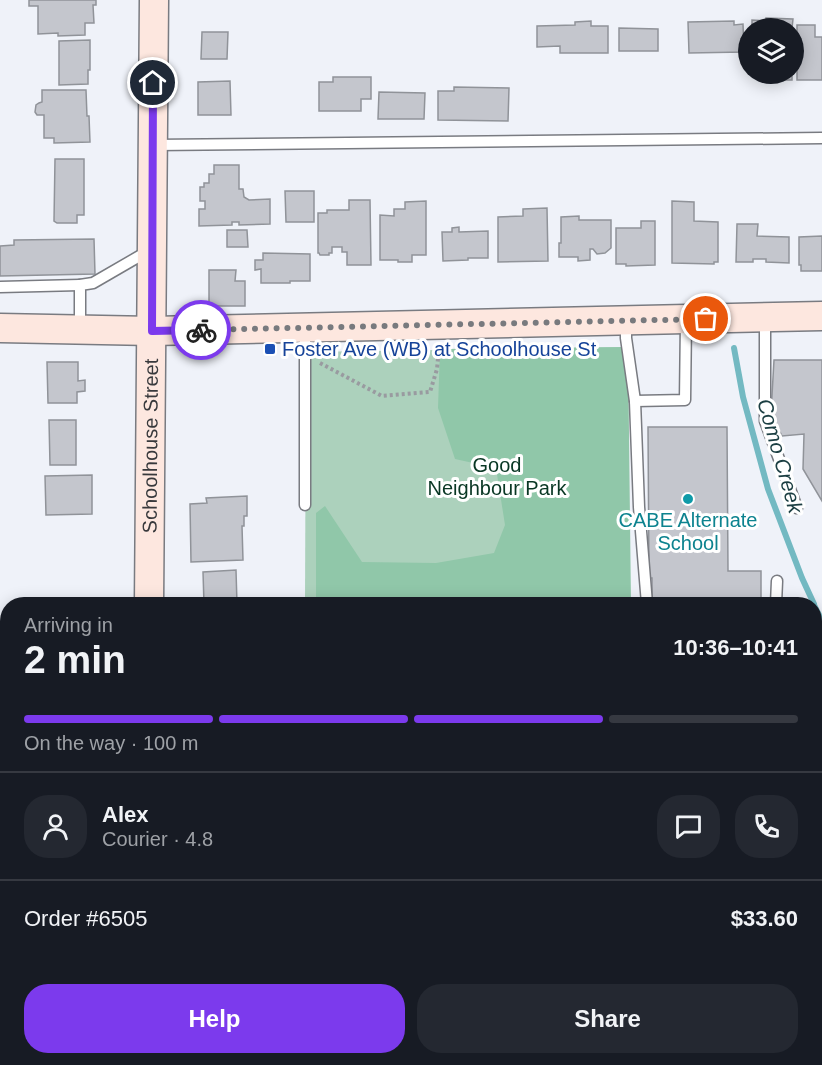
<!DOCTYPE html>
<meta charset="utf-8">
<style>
body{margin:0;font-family:Arial,sans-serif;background:#242831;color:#f1f3f6;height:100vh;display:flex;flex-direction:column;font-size:22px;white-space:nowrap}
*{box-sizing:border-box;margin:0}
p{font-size:20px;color:#9ea1a6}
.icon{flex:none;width:33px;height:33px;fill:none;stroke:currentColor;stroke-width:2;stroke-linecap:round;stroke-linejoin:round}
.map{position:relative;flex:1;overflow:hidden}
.panel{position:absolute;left:0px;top:597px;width:822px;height:468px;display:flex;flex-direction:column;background:#171b24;border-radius:24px 24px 0 0;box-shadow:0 3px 15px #0003}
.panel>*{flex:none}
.controls{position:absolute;left:738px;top:18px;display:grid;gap:12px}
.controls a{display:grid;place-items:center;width:66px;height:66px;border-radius:50%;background:#171b24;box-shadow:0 3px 15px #0003;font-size:30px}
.pin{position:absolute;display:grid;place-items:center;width:51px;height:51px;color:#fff;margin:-26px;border:3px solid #fff;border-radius:50%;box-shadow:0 2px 6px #0007}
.courier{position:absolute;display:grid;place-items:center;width:60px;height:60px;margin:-30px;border:4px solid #7c3aed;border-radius:50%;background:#fff;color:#222;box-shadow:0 2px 8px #0007}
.head em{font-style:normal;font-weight:700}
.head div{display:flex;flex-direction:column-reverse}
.head{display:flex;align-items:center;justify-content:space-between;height:102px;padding:0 24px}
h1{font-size:39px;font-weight:700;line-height:45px}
.bar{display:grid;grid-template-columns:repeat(4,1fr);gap:9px 6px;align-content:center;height:72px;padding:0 24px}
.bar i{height:8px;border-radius:4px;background:#363941}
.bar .active{background:#7c3aed}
.bar p{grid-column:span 4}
.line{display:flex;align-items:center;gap:15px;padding:0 24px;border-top:2px solid #363941}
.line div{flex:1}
.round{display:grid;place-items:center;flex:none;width:63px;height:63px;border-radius:24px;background:#242831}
.action{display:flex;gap:12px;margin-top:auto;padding:12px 24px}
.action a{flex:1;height:69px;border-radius:24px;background:#7c3aed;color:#fff;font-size:24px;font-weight:700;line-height:69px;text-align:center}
.action a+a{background:#242831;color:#f1f3f6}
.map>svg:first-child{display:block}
</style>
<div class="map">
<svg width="822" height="1065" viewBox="0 0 822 1065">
<rect width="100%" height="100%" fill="#eff2f9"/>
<polygon fill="#acd1bc" points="628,347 623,604 305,604 306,352"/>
<polygon fill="#90c7a9" points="628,347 631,604 316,604 316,513 325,506 362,562 436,563 494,553 505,525 496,468 455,459 438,408 440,349"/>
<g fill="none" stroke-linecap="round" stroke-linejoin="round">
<g stroke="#73b9c2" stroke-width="6">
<polyline points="734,348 743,397 768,489 802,578 814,604"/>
<polyline points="814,605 822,621"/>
</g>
</g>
<g fill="#c4c6cd" stroke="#909399" stroke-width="1.5">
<polygon points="29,0 96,0 96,5 93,5 94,23 85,23 85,35 58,36 58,33 38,34 38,6 29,6"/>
<polygon points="766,18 793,19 792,28 752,28 752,20 766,21"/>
<polygon points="591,21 591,26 608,26 608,53 560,53 560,46 537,47 537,26 575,25 575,22"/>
<polygon points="734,21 734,25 743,24 744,52 689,53 688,22"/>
<polygon points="797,25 815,25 815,37 822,37 822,80 797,80"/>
<polygon points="619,28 658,29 658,51 619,51"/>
<polygon points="202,32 228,32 227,59 201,59"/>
<polygon points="90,40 90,70 88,70 88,84 59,85 59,41"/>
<rect x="769" y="74" width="23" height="6"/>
<polygon points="333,77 371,77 371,99 361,99 361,111 319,111 319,82 333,82"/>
<polygon points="230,81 231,115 198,115 198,82"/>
<polygon points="454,87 509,88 508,121 438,120 438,91 454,91"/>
<polygon points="42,90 86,90 87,116 89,116 90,142 54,143 54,138 44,138 44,115 37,115 35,112 36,105 39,103 42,102"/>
<polygon points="379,92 425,93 424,119 378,119"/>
<polygon points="55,159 84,159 84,215 77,215 77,223 57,223 54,221"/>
<polygon points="214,165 239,165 239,189 243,189 244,197 249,200 270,199 270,224 239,225 239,222 232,222 232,225 199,226 199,209 205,209 205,201 200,201 200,187 204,187 204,183 209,183 209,174 214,174"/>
<polygon points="285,191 314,191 314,222 286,222"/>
<polygon points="349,200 370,200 371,265 347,265 347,252 342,252 342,247 332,247 332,253 329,253 329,255 320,255 319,253 318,253 318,213 327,213 327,210 349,210"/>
<polygon points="426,201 426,255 412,255 412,262 398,262 398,260 380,260 380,215 394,216 394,209 405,209 405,202"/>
<polygon points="672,201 694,202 694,221 718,222 718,262 714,262 714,264 672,263"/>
<polygon points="547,208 548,261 498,262 498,217 523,216 523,209"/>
<polygon points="579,216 579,220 611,220 611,248 605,253 597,254 593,249 590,249 590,260 578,261 578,257 559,257 559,243 561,243 561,217"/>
<polygon points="641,221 655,221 655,265 626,266 626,264 616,264 616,228 641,228"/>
<polygon points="737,224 758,224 757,236 789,237 789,263 766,262 766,259 753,259 753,262 736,262"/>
<polygon points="459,227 459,232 488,231 488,258 468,258 468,260 443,261 442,232 452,232 452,228"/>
<polygon points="227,230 247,230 248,247 227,247"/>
<polygon points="822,236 822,271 801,271 801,265 799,265 799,237"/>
<polygon points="94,239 95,274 0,276 0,246 14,245 14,240"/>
<polygon points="263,253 310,254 310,281 290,281 290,283 261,283 261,269 255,270 255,260 263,260"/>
<polygon points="209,270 236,270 235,281 245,281 245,306 209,306"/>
<polygon points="774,360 822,360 822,501 803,469 804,434 782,436 771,413"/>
<polygon points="47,362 78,362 78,381 85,380 85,391 77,392 77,403 48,403"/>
<polygon points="49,420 76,420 76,465 50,465"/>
<polygon points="648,427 727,427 728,571 761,571 761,604 652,604 652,578 649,578"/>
<polygon points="92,475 92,514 46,515 45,476"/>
<polygon points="247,496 247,516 244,516 244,526 242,526 243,560 191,562 190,504 207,503 206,498"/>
<polygon points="236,570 237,604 204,604 203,572"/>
<polygon points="814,723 822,730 822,780 816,787 814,785"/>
<polygon points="4,726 8,726 8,772 3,772"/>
<polygon points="47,1058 83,1058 83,1060 47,1061"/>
<rect x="215" y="1058" width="49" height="7"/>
<rect x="421" y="1058" width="48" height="7"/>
<rect x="696" y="1058" width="33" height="7"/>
</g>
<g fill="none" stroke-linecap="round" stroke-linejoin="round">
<defs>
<g id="lane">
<polyline points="154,145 822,138"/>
<polyline points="0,287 80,285"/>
<polyline points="765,318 765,421 797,508"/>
<polyline points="626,321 626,338 635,401 685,400 686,321"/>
<polyline points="305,328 305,505"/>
<polyline points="80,329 80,285 93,283 150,250"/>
<polyline points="635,401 639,507 647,604"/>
<polyline points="776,604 777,581"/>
</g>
<g id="street">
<polyline points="0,677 8,677"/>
<polyline points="0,948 8,948"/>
<polyline points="790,1065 790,1058"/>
</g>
<g id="secondary">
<polyline points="0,328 152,331 822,316"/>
<path id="s1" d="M149,604L154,0"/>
<polyline points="146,1065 146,1058"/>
</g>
</defs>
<use href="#lane" stroke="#797b81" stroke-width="13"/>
<use href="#street" stroke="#797b81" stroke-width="23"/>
<use href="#secondary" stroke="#797b81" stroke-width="31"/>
<polyline stroke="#999ba0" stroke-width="4" stroke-dasharray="3 3" stroke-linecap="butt" points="320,363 382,396 430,392 437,369 439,348"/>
<use href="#lane" stroke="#fff" stroke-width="10"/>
<use href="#street" stroke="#fff" stroke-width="21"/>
<use href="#secondary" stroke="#fde7df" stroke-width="28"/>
</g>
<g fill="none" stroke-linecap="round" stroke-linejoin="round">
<polyline stroke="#787a7e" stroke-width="6" stroke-dasharray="0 10.8" points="201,330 706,319"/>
<polyline stroke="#7c3aed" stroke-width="8" points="153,83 152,331 201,330"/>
</g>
<rect fill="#1a4fb4" stroke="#fff" stroke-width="2" x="264" y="343" width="12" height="12" rx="3"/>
<circle fill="#0f9aa8" stroke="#fff" stroke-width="2" cx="688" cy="499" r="6"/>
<g text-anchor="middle" stroke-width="6" stroke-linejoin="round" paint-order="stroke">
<g font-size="20" fill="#164399" stroke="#fff" text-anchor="start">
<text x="282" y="356">Foster Ave (WB) at Schoolhouse St</text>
</g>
<g font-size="20" fill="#38393c" stroke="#fff">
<text dy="7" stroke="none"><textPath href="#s1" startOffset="158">Schoolhouse Street</textPath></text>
</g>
<g font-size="20" fill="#093724" stroke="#fff">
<text x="497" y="472">Good<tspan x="497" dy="23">Neighbour Park</tspan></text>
</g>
<g font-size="20" fill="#0d838f" stroke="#fff">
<text x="688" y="527">CABE Alternate<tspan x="688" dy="23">School</tspan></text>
</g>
<g font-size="21" font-style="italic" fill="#1b3e42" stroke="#fff">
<text transform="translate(780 456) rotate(74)" y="7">Como Creek</text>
</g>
</g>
</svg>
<div class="controls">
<a><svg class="icon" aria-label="layers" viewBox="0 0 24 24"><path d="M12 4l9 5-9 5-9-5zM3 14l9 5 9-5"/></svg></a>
</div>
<div class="pin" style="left:706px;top:319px;background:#ea580c"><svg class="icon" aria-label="bag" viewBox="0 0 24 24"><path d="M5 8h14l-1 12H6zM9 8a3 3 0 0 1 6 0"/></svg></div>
<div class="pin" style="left:153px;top:83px;background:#1f2937"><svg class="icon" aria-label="home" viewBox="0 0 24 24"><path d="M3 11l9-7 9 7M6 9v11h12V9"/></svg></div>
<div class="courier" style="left:201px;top:330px"><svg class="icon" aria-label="bike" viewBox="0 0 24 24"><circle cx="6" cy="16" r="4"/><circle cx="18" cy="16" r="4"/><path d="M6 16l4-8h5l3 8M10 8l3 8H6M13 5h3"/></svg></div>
<section class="panel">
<div class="head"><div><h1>2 min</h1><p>Arriving in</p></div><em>10:36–10:41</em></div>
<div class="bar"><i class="active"></i><i class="active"></i><i class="active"></i><i></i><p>On the way · 100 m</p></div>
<div class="line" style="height:108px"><a class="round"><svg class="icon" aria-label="person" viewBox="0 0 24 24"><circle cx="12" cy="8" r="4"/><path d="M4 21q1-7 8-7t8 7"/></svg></a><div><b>Alex</b><p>Courier · 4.8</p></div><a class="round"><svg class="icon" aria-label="chat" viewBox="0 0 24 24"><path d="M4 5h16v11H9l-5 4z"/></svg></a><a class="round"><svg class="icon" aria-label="phone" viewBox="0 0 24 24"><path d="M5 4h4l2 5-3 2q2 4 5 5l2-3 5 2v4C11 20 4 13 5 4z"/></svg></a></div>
<div class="line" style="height:78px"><div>Order #6505</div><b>$33.60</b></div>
<div class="action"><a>Help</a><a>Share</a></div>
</section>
</div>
